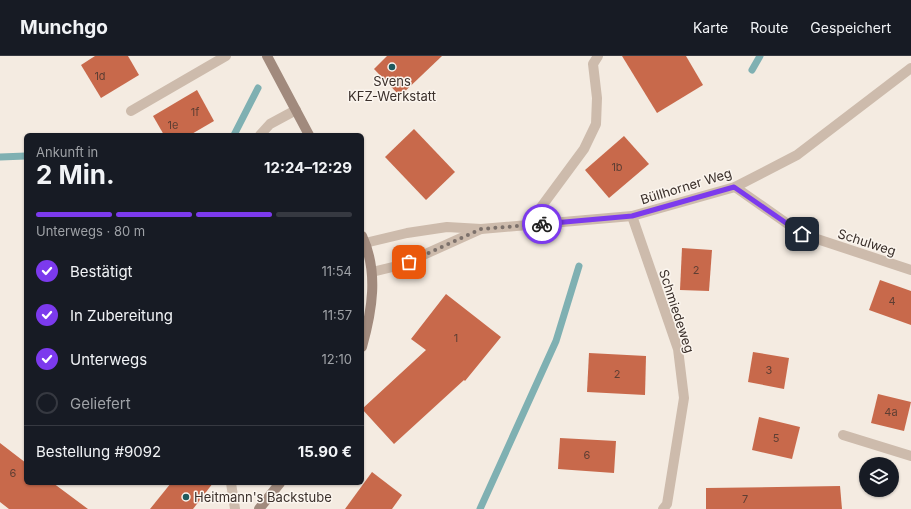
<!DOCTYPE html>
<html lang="de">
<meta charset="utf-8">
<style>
body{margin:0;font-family:Inter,sans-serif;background:#20242c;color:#f1f3f6;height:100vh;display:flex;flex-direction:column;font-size:15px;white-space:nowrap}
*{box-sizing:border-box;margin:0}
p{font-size:13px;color:#9ea1a6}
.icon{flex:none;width:22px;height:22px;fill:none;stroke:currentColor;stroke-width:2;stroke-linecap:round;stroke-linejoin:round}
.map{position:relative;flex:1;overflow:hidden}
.details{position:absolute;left:24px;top:77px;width:340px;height:352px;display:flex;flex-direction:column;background:#171b24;border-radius:6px;box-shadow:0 1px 3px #0004}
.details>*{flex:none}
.tools{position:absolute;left:859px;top:401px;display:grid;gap:8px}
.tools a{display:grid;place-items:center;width:40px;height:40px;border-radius:50%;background:#171b24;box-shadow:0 1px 3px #0004;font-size:20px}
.pin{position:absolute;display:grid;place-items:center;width:34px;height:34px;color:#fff;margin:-17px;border-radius:8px;box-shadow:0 2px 6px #0006}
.courier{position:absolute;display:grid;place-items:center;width:40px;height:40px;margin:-20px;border:3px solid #7c3aed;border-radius:50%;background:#fff;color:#222;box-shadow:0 1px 5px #0007}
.overview em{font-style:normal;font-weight:700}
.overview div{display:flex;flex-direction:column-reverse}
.overview{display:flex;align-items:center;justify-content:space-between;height:68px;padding:0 12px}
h1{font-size:26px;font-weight:700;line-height:30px}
.bar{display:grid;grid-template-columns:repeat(4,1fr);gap:6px 4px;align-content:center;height:48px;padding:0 12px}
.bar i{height:5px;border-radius:3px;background:#363941}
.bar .on{background:#7c3aed}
.bar p{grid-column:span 4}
.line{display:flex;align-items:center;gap:10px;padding:0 12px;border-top:1px solid #363941}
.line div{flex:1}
ol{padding:0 12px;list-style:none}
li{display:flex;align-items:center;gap:12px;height:44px}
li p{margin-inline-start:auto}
li .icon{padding:4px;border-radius:50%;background:#7c3aed;color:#fff;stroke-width:4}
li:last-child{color:#9ea1a6}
li i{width:22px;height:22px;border:2px solid #363941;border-radius:50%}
header{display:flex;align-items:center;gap:24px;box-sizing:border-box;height:56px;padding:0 20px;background:#171b24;border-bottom:1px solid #363941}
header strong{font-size:19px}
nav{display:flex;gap:22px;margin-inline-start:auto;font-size:14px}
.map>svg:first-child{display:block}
</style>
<header>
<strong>Munchgo</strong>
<nav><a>Karte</a><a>Route</a><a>Gespeichert</a></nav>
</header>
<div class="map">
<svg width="911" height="453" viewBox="0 0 911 453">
<rect width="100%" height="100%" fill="#f4ebe1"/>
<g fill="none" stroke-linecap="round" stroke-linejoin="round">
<g stroke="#7fb0b2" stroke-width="7">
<polyline points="752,14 760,0"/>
<polyline points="234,79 258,32"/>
<polyline points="0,101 26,100"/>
<polyline points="480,453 556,285 579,210"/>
</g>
</g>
<g fill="#c8694b">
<polygon points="95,0 128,0 139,19 101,42 81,9"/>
<polygon points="387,0 442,0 400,40 374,13"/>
<polygon points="622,0 686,0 703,29 657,57"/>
<polygon points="197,34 214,65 190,79 164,79 153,60"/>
<polygon points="414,73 455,116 426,144 385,101"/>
<polygon points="624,80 649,108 609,142 585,114"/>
<polygon points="682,192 712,194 709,235 680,234"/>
<polygon points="880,224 911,235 911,269 869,254"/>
<polygon points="446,238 501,281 465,325 464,324 394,388 362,353 426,294 411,283"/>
<polygon points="753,296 789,302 784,333 748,326"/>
<polygon points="589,297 646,300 645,339 587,336"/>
<polygon points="878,338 911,346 904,375 871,367"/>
<polygon points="759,361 800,371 792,403 752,394"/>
<polygon points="560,382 616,385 614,417 558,413"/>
<polygon points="0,387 26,407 26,427 53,427 88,453 9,453 0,446"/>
<polygon points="372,416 402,439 392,453 345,453"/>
<polygon points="171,427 213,427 193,453 150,453"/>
<polygon points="840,430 842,453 706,453 706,432"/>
</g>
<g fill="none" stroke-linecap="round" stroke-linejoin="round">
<g stroke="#cdbbac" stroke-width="10">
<polyline points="131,55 226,0"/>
<polyline points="530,169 536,158 584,93 596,68 597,42 593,8 598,0"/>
<polyline points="843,379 911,400"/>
</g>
<g stroke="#cdbbac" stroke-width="10">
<polyline points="260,79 270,68 296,54"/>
<polyline points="735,131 802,178 911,214"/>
<polyline points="632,160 678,293 684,342 667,448 663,453"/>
<polyline points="365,187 407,177 447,171 481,173 632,160 735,131 797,99 911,12"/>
<polyline points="372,216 401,209 481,173"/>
<polyline points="231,427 235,453"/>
</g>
<g stroke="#a18a7d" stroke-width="10">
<polyline points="267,0 309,79"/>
<path d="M362,180C379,216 372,255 362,291"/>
<polyline points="259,453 280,427"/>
</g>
</g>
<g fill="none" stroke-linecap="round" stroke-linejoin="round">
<polyline stroke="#7c716b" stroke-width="4" stroke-dasharray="0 7.2" points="409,206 481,173 542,168"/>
<polyline stroke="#7c3aed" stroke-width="5" points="542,168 632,160 734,131 802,178"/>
</g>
<g fill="#1f5a5e" stroke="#fbf5ee" stroke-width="1.5">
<circle cx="392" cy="11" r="4"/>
<circle cx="186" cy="441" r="4"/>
</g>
<g text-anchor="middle" stroke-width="3" stroke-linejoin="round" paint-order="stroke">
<g font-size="11" fill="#5e3e33">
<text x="100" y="24">1d</text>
<text x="195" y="60">1f</text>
<text x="173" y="73">1e</text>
<text x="617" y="115">1b</text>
<text x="696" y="218">2</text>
<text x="892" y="249">4</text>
<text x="456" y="286">1</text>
<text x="769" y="318">3</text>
<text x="617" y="322">2</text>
<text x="891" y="360">4a</text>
<text x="776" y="386">5</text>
<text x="587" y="403">6</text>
<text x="13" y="421">6</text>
<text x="745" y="447">7</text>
</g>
<g font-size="13" fill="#3b302b" stroke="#fbf5ee">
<text x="392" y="30">Svens<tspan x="392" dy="15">KFZ-Werkstatt</tspan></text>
<text x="194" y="446" text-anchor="start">Heitmann's Backstube</text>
</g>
<g font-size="13" fill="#3b302b" stroke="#fbf5ee">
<text transform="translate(686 130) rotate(-17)" y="5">Büllhorner Weg</text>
<text transform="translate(867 186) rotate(18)" y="5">Schulweg</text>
<text transform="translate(677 255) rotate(72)" y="5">Schmiedeweg</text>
</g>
</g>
</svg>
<div class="tools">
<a><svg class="icon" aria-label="layers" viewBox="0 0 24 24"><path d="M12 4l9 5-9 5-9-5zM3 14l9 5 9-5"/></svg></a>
</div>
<div class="pin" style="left:409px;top:206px;background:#ea580c"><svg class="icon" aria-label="bag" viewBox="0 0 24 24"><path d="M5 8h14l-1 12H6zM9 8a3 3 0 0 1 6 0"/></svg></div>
<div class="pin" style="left:802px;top:178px;background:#1f2937"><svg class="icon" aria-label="home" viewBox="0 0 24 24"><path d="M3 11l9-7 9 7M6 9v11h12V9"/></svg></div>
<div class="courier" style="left:542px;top:168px"><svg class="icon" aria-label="bike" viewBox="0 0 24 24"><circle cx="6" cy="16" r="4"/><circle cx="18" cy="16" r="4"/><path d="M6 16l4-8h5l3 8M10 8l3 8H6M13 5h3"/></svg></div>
<section class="details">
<div class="overview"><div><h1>2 Min.</h1><p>Ankunft in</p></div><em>12:24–12:29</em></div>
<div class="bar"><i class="on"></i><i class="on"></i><i class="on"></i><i></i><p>Unterwegs · 80 m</p></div>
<ol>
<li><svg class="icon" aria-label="check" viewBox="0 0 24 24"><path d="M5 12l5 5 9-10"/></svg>Bestätigt<p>11:54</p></li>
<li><svg class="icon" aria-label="check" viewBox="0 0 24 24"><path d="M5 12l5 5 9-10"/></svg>In Zubereitung<p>11:57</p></li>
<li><svg class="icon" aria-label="check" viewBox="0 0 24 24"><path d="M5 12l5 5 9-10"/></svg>Unterwegs<p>12:10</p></li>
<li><i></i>Geliefert</li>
</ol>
<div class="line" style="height:52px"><div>Bestellung #9092</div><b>15.90 €</b></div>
</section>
</div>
